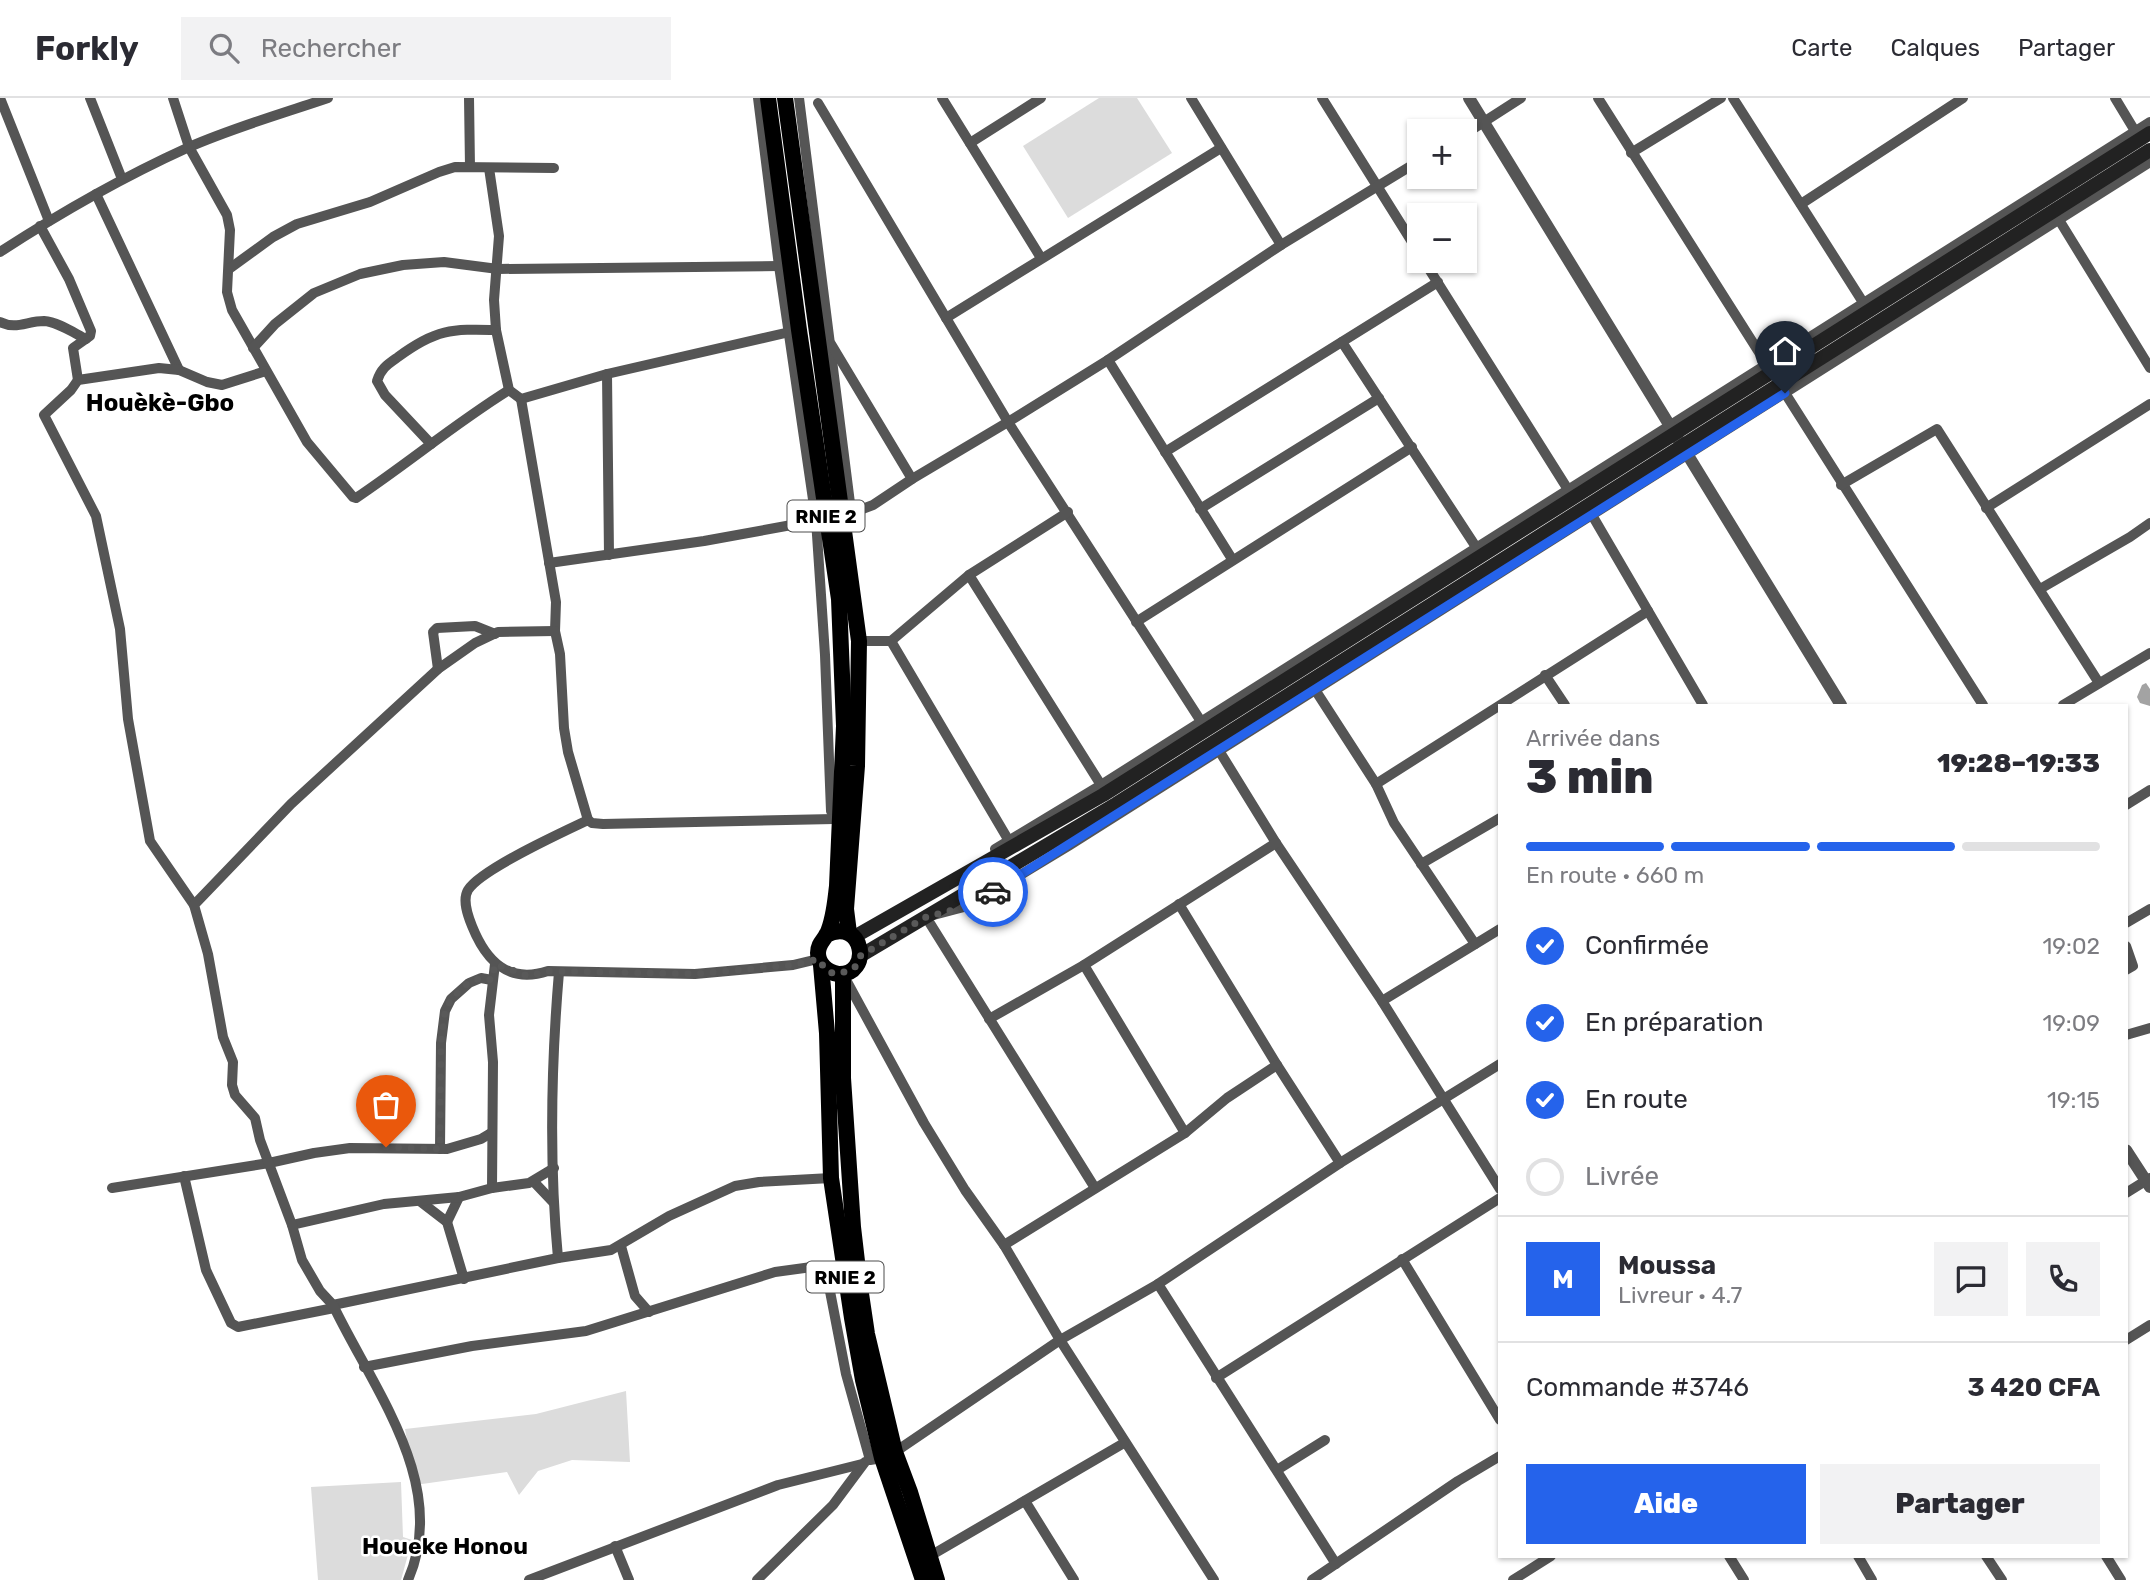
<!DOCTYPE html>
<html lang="fr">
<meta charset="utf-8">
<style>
body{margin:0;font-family:Rubik,sans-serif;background:#f2f2f3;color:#2b2b33;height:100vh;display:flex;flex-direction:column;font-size:26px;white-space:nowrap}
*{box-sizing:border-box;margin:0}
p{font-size:23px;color:#7c7c81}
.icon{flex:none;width:38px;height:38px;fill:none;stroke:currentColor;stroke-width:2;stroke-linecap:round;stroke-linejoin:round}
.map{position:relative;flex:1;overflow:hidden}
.panel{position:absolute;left:1498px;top:606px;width:630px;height:854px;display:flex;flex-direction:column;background:#fff;border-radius:0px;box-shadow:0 2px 5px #0004}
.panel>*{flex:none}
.controls{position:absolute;left:1407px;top:21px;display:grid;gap:14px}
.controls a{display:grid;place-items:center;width:70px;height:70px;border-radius:0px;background:#fff;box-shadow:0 2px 5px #0004;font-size:35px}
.pin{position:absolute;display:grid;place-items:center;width:60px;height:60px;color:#fff;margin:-72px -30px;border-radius:50% 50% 50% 0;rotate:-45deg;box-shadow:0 0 7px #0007}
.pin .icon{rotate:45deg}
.courier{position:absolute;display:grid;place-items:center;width:70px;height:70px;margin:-35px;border:5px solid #2563eb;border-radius:50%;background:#fff;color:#222;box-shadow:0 2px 9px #0007}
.headline em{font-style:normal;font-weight:800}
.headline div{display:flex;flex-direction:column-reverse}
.headline{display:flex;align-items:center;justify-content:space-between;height:119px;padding:0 28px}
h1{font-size:46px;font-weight:800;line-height:52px}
.bar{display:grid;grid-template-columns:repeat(4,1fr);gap:10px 7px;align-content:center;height:84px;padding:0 28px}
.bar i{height:9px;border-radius:5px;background:#e1e1e2}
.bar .active{background:#2563eb}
.bar p{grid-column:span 4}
.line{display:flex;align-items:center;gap:18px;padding:0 28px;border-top:2px solid #e1e1e2}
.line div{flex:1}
.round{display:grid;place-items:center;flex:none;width:74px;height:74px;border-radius:0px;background:#f2f2f3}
ol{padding:0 28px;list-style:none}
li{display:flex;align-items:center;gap:21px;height:77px}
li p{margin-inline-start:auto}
li .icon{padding:7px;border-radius:50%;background:#2563eb;color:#fff;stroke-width:4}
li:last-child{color:#7c7c81}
li i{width:38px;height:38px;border:4px solid #e1e1e2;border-radius:50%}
.cta{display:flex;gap:14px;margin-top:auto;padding:14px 28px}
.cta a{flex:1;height:80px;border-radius:0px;background:#2563eb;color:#fff;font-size:28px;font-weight:800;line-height:80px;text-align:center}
.cta a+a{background:#f2f2f3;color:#2b2b33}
header{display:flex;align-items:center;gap:42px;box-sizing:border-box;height:98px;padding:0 35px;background:#fff;border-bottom:2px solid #e1e1e2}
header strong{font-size:33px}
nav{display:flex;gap:38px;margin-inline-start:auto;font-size:24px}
.search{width:490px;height:63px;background:#f2f2f3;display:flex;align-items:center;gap:18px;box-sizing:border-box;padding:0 24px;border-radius:0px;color:#7c7c81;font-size:26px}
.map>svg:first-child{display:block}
</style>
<header>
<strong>Forkly</strong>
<div class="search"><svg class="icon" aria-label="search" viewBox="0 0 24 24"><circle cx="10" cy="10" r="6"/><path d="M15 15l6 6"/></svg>Rechercher</div>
<nav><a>Carte</a><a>Calques</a><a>Partager</a></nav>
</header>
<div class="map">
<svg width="2150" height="1482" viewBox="0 0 2150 1482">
<rect width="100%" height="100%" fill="#fff"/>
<g fill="#dcdcdc">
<polygon points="1099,0 1137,0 1172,55 1068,120 1023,48"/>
<polygon points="626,1293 630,1364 572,1362 538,1373 519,1397 507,1374 415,1387 405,1331 536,1316"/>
<polygon points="401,1384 403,1439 412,1442 401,1482 318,1482 311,1389"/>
</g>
<polygon fill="#a3a3a3" points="2146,585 2150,591 2150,608 2140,605 2137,599 2142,587"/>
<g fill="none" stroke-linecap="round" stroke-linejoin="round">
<g stroke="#555" stroke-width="10">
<polyline points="0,0 49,123"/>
<polyline points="90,0 122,81"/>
<path d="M173,0L189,49L227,117L230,132L227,194L232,212L307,344L353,399L356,400C408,365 456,325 509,292"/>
<polyline points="469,0 470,69"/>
<polyline points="758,0 779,168 816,422 825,557 831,713 838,724"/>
<polyline points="799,0 851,413 845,417"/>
<polyline points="942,0 1041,160"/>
<polyline points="1191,0 1281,147"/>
<polyline points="1322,0 1419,155"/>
<polyline points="1598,0 1769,270"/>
<polyline points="1733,0 1866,209"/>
<polyline points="2115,0 2138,38"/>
<polyline points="818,5 1008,324 1204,628"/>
<polyline points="1465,36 1521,0"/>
<polyline points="970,45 1041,0"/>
<polyline points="1631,55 1721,0"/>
<polyline points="489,70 499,138 494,202 496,232 509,292 521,301 607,276 794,233"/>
<polyline points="96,96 179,272"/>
<polyline points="1801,106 1963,0"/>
<polyline points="2056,117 2150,270"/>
<polyline points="40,128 69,181 91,233 90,238 73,250 78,282"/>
<path d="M0,154C60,115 121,80 187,50C232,30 281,16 328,0"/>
<polyline points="1424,163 1567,390"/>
<polyline points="229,171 273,139 297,126 370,104 439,74 455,69 554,70"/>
<polyline points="946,220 1221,50"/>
<path d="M0,224C16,232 27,223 44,223C58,224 74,235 86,241"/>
<polyline points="1342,244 1476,449"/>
<polyline points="831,246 912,381"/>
<polyline points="253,250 275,226 314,195 360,176 403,167 444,164 498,171 779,168"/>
<polyline points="1108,262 1232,461"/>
<polyline points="607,276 609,457"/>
<polyline points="1785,295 1983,607"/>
<polyline points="521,301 556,504 555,533 560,556 564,630 568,654 588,722"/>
<path d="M431,346L385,297L377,283C381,270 388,266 398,259C436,231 451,231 496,232"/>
<polyline points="1165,354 1438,184"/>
<polyline points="1841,387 1937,331 2099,585"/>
<polyline points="1986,410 2150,306"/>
<polyline points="1200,411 1379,300"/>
<polyline points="849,416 873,407 912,381 1008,324 1108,262 1281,147 1419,63"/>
<polyline points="1592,417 1703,607"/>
<polyline points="549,465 704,443 819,422"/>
<polyline points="969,477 1101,687"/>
<polyline points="2040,491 2130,439 2150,425"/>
<polyline points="1136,524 1412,349"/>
<polyline points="859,543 891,543 969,477 1068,414"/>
<polyline points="891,543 1009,743"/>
<polyline points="438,571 433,534 437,530 475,528 495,536"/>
<polyline points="1545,577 1565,607"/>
<polyline points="1312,587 1376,686 1394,725 1475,846"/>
<polyline points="2063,607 2150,555"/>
<polyline points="1215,646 1276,745 1382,903 1500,1091"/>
<polyline points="1376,686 1648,513"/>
<polyline points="2126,707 2150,692"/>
<polyline points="995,751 1101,687 2150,24"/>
<polyline points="1421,766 1500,720"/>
<polyline points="1179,806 1277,967 1340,1065"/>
<polyline points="194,807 150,743 128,621 120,531 96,418 44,317 71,292 78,282 159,270 179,272 207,284 222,287 266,273"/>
<polyline points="2126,825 2150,811"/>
<polyline points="2126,848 2133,868 2126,872"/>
<path d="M818,861L793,867L695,876L548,873C508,886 486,863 472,828C468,818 462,802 468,792C481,771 563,734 588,722L592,725L603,726L834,721"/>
<polyline points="1084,867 1185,1035"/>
<polyline points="845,880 924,1025 965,1092 1004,1147 1060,1242 1214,1482"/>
<polyline points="1382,903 1500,831"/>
<polyline points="989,921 1084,867 1276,745"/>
<polyline points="2126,937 2150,930"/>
<polyline points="440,1051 441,945 445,913 451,901 469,885 481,880 492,882"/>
<polyline points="184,1078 206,1172 231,1225 238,1229 334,1210"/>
<polyline points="534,1084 553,1104"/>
<polyline points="112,1090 269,1065 314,1055 350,1050 447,1051 481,1041 491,1035"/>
<polyline points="492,1090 493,964 489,917 495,866"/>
<polyline points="1095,1090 926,819 964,809 981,801 1070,747 2150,64"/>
<polyline points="2126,1095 2150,1080"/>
<polyline points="421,1104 447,1124 464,1181"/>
<polyline points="447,1124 459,1099"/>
<polyline points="292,1127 384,1106 459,1099 492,1090 529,1085 554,1070"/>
<polyline points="1004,1147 1185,1035 1227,1000 1277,967"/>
<polyline points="621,1148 635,1198 649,1214"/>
<path d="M558,1160C549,1065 551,969 559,874"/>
<polyline points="1402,1161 1500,1322"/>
<polyline points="1158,1186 1336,1466"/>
<polyline points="333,1207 558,1160 611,1152 669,1118 735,1088 759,1084 831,1080"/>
<polyline points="2126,1242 2150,1227"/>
<polyline points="364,1269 472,1248 586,1233 775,1174 819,1168 824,1172 828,1183 846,1276 870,1362 882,1360 895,1354 1060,1242 1158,1186 1340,1065 1500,966"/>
<polyline points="1216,1280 1500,1100"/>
<polyline points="1277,1372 1325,1342"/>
<polyline points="1025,1403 1074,1482"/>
<polyline points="615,1448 629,1482"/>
<polyline points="930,1458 1124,1345"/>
<polyline points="1729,1458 1744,1482"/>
<polyline points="1858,1458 1872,1482"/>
<polyline points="1986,1458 2002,1482"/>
<polyline points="2106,1458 2121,1482"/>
<path d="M408,1482C450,1386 373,1291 333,1207L320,1193L302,1162L292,1127L260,1042L255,1020L235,997L232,987L233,964L223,939L208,856L194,807L291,706L438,571L475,545L498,534L555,533"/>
<polyline points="529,1482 778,1387 862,1366"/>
<polyline points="757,1482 833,1407 865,1364"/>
<polyline points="1312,1482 1458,1383 1500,1358"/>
<polyline points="1513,1482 1551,1458"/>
</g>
<g stroke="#555" stroke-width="12">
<polyline points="1469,0 1841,607"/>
<polyline points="2126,1052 2150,1089"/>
</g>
<g stroke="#222" stroke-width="14">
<polyline points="854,839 1103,697 2150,35"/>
<polyline points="860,858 1116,706 2150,52"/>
</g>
<g stroke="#000" stroke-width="16">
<path d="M768,0L799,232L839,501L844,628L837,788C835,804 834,821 827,836C823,843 818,846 818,855C818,861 820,865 824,869C828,873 832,875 838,876C873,878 864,818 826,837"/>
<polyline points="785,0 859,543 857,668 846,811 849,835"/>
<polyline points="821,867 827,935 831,1080 852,1220 863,1282 882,1360 923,1482"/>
<polyline points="843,876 843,980 853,1129 860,1189 867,1236 895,1354 910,1394 937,1482"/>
</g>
</g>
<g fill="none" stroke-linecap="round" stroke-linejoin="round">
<polyline stroke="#595959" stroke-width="7" stroke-dasharray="0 12.6" points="386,1049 440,1051 441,945 445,913 451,901 468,885 481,880 492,882 495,866 528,878 548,873 695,876 793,867 818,861 827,873 835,876 849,873 855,869 860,858 926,819 964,809 993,794"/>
<polyline stroke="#2563eb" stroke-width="9" points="993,794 1785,295"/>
</g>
<g text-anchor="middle" stroke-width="5" stroke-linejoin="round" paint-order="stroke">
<g fill="#fff" stroke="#4c4c4c" stroke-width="2">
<rect x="787.5" y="402.5" width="77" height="31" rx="5"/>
<rect x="806.5" y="1163.5" width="77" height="31" rx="5"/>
</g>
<g font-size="19" font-weight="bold" fill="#000">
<text x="826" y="425">RNIE 2</text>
<text x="845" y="1186">RNIE 2</text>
</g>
<g font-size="23" font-weight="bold" fill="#000" stroke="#fff">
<text x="445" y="1456">Houeke Honou</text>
</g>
<g font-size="24" font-weight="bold" fill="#000" stroke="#fff">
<text x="160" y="313">Houèkè-Gbo</text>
</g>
</g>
</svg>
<div class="controls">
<a>+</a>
<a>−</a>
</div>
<div class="pin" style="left:386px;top:1049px;background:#ea580c"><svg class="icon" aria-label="bag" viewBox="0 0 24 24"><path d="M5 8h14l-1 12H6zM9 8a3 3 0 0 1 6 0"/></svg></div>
<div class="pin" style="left:1785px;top:295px;background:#1f2937"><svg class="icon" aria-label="home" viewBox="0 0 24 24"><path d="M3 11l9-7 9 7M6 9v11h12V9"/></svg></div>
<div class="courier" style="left:993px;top:794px"><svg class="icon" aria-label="car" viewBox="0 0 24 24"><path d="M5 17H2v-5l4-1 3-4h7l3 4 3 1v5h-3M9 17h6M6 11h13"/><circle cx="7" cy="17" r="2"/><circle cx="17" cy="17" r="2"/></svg></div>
<section class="panel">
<div class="headline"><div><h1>3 min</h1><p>Arrivée dans</p></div><em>19:28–19:33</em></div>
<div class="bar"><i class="active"></i><i class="active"></i><i class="active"></i><i></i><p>En route · 660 m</p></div>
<ol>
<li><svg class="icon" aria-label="check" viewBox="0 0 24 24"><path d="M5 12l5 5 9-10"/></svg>Confirmée<p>19:02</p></li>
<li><svg class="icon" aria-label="check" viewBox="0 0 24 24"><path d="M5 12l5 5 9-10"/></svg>En préparation<p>19:09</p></li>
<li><svg class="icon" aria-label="check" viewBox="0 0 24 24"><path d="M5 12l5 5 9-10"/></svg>En route<p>19:15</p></li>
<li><i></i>Livrée</li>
</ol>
<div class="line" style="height:126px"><b class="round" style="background:#2563eb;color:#fff">M</b><div><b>Moussa</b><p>Livreur · 4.7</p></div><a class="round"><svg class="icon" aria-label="chat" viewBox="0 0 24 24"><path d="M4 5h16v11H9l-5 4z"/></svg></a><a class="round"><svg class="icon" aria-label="phone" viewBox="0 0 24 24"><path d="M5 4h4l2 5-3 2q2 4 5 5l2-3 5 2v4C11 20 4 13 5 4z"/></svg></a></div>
<div class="line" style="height:91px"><div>Commande #3746</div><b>3 420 CFA</b></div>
<div class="cta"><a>Aide</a><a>Partager</a></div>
</section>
</div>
